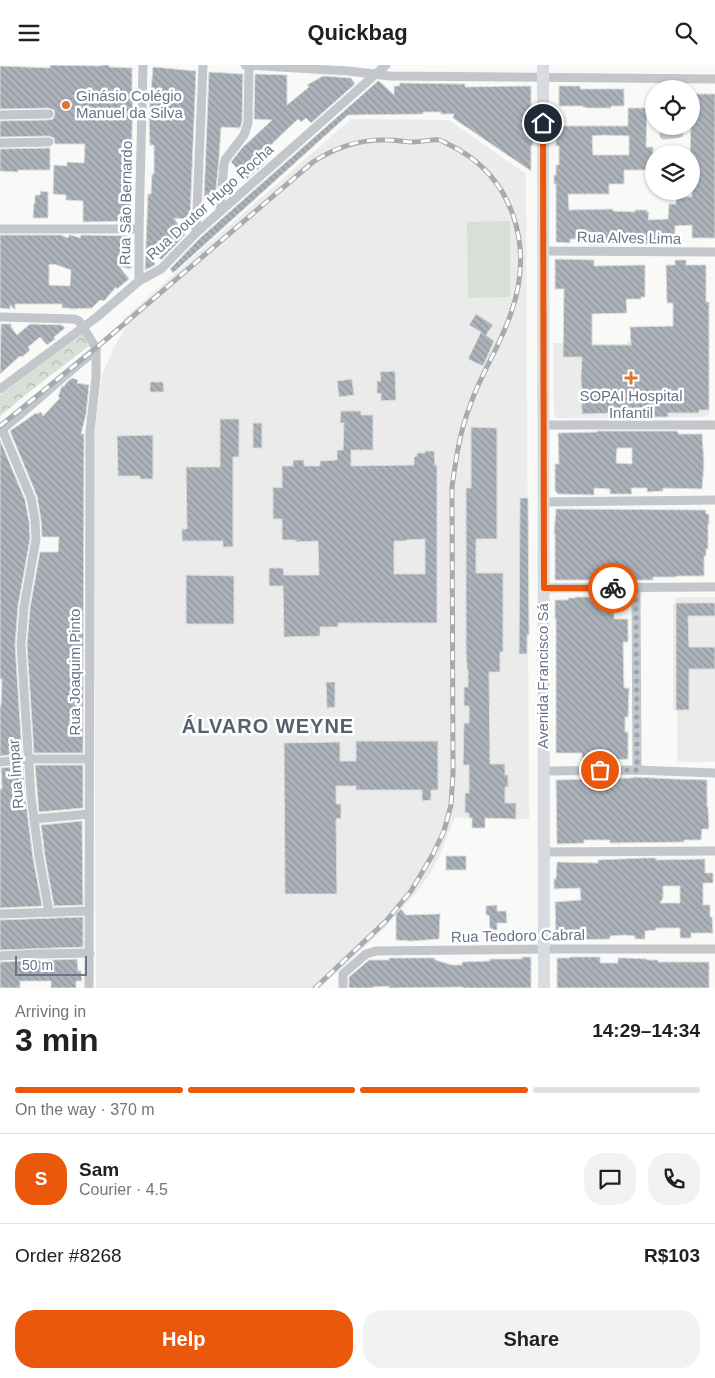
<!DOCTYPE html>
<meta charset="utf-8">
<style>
body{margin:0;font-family:Helvetica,sans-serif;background:#f2f2f2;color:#202124;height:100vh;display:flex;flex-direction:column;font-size:19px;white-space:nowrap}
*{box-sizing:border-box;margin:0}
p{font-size:16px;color:#757577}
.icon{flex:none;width:28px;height:28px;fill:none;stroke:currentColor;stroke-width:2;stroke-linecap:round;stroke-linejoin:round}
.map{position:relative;height:923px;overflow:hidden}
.panel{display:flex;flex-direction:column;background:#fff;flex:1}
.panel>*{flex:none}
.fabs{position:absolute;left:645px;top:15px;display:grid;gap:10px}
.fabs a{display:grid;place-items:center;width:55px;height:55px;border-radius:50%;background:#fff;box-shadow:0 1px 4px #0004;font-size:25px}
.scale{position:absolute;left:15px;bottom:12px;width:72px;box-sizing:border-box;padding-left:5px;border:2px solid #697588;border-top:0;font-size:14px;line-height:18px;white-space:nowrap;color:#697588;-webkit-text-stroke:4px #fff;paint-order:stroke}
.pin{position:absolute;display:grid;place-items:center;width:42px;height:42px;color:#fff;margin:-21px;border:2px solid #fff;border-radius:50%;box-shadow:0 1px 5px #0007}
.courier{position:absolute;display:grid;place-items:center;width:50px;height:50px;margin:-25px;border:4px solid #ea580c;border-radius:50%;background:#fff;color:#222;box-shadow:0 1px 6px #0007}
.summary em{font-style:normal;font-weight:700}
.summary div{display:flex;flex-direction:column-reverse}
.summary{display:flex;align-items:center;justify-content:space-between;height:85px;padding:0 15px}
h1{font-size:32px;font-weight:700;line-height:38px}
.bar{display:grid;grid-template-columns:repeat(4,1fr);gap:8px 5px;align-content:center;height:60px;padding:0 15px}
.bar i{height:6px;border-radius:4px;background:#e0e0e0}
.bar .active{background:#ea580c}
.bar p{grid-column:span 4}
.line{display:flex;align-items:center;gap:12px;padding:0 15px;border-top:1px solid #e0e0e0}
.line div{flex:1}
.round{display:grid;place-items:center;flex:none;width:52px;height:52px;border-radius:20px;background:#f2f2f2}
.cta{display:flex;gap:10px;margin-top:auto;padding:10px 15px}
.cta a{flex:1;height:58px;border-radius:20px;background:#ea580c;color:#fff;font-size:20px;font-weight:700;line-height:58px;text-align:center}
.cta a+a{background:#f2f2f2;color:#202124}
header{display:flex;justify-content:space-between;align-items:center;height:65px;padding:0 15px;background:#fff;font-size:22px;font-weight:700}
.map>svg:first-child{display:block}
</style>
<header><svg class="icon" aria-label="menu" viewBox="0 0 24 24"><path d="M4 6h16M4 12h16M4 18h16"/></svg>Quickbag<svg class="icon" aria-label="search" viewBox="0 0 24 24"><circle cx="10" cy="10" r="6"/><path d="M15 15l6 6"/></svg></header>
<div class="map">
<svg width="715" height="923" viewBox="0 0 715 923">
<defs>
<pattern id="forest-crowns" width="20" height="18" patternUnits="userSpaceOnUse" patternTransform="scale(1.25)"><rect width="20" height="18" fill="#d8dfd7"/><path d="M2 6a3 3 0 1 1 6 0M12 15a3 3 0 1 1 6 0" fill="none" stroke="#b3b9b4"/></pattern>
<pattern id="building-back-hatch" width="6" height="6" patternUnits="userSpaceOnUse" patternTransform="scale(1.25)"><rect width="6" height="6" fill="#acb2ba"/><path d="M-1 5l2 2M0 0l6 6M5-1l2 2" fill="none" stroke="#90959d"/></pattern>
</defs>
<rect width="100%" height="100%" fill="#f9faf7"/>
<g fill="#eaebea">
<polygon points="351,54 449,55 526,109 529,754 455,753 440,790 431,807 420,823 384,864 320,923 96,923 93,389 97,349 102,310 115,280 126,262 123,254"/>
<polygon points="702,274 708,275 709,348 708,351 704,352 556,353 554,351 553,278 627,279 628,275"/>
<polygon points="676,532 715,532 715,697 677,697 677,645 673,645 673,539 676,538"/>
</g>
<polygon fill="url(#forest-crowns)" points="81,268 89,281 33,324 0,351 0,330"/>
<polygon fill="#d8dfd7" points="510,156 510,232 468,233 467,157"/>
<g fill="url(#building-back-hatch)" stroke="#dbdcda" fill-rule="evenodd">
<polygon points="50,0 101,1 101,0 109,0 109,2 132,3 132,24 133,24 130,156 83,157 83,136 66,135 66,130 53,129 54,100 67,101 67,97 84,98 85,79 55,79 54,73 49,71 0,72 0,56 49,55 53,54 55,49 54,45 49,43 0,44 0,1 50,3"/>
<polygon points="153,2 196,6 190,154 174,153 185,170 161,195 152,185 155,200 145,205 148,129 151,129 152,109 154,109 154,80 150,80 149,51"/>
<polygon points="209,7 243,9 242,57 240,63 221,62 219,93 215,135 204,134"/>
<polygon points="255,9 287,10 287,40 309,22 307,20 323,11 351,13 355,19 311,58 306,53 301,57 298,54 260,90 266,97 247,114 231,97 242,83 272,55 254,54"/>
<polygon points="378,16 379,16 394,30 394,21 399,21 400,18 460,19 465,19 465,22 531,21 531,64 533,64 533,80 531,80 531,106 453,53 454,49 441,49 441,47 423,47 423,49 348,50 173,208 170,204 200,173"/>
<polygon points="559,21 580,21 580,24 624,24 624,41 611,41 611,43 589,43 583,42 583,41 559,41"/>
<path d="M692,29H715V173H692V160L675,161V170L673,172L668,171V174H661L648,179L608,178V180H589V174H570V178L556,177V119H554V110H556V100H559V81H556V61H628V43H647L646,82H653V105H624V119H609V129H568L569,145L613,144V146L635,147V145H647V147H649L648,155L668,154L669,139H676V132H692V106H691V89H690ZM604,70L629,71V90H593L592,71Z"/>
<polygon points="50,83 50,105 18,105 18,107 0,106 0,84"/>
<polygon points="41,126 48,127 48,153 33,153 34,138 35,138 35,130 40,130"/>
<path d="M0,170H61L68,173L69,170H71L80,173L81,170L131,171V204L119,201L129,214L117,224L116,222L104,236L100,235L92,243L70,244V243H62V239H15V245L10,240V244L0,243ZM49,199L53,200L54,199L71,205L70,221L49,220Z"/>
<polygon points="555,194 594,195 594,201 645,200 645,232 641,232 641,234 626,234 627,248 592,249 592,280 631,280 630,262 673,261 673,238 667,238 666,200 675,200 675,195 686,195 686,200 706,200 706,237 709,237 709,345 699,345 699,348 668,348 668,352 614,352 614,348 582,349 581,310 582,292 563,292 564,224 555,224"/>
<polygon points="476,249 493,260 486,270 494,276 483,301 468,294 481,267 469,260"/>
<polygon points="1,259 11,259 11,262 17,270 30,259 62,260 65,263 54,272 55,274 47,280 40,272 28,282 30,285 22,292 20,291 0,309"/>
<polygon points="395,306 396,335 381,336 381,328 377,329 377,316 381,316 380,307"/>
<polygon points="72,313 78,315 77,318 89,320 86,349 81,369 84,369 83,688 34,688 27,580 30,543 40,487 58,487 59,472 42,472 41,455 37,431 10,366 36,348 37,349 41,347 43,351 60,333 58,332 62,321 64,322 66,318"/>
<polygon points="352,314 354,330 339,332 337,316"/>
<polygon points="150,317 163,317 164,327 150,327"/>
<path d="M341,346H361V350H373V385H351V401L414,400V392L417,391V388H425V386H434L435,400H437V558H338V562H320V571L284,572L283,521H269V503H283L284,510H319L318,476L296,477V475H282V454H273V422L282,423V401H293V395H304V401H320V396L337,395V385H343L344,358H340ZM425,474V509H394V476H406V475Z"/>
<polygon points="220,354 239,354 239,392 233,392 233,482 223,482 223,476 182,476 182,464 187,464 186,402 220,402"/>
<rect x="253" y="358" width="9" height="25"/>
<polygon points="471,362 497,363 497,474 476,474 476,508 503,508 503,587 500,587 500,607 489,607 490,699 505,699 505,710 508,710 508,722 505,722 505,738 516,738 516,754 485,753 485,763 472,763 472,753 469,753 469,748 465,748 465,728 469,728 469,700 463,700 464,658 469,658 469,641 464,641 464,622 468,622 468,604 467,604 466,587 466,423 471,423"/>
<path d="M597,366H676L678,367V369H702L704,399L702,424L663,423V426L647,427V423H631L632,429H610V424L594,423V430L558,429L555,426V399H559L558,368L597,367ZM617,383H632V399L616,398Z"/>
<polygon points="153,370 153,414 140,414 140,411 118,411 117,371"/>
<polygon points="0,375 25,435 29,456 30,474 18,541 15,580 22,688 0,691 0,641 1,641 2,614 0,614"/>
<polygon points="520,433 528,433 529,570 527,570 527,589 519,589"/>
<polygon points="556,444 706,445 706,449 709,449 709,459 708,459 708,484 706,484 706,491 704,491 704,511 676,511 676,512 653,512 653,515 630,515 630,510 607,509 607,515 555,515 555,469 554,469"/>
<polygon points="186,510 234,511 234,559 186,559"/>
<polygon points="575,532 603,532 604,535 614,535 614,554 628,554 628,577 623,577 624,623 629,623 628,652 625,652 625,667 628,667 628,694 608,695 607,697 582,697 582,688 556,688 556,554 555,554 555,535 568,535 568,533 575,533"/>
<polygon points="676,538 715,538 715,551 688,551 689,582 715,582 715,604 689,604 689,645 676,645"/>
<polygon points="326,617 335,617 335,642 327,643"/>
<polygon points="356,676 438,676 438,725 431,725 431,735 422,736 422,725 356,725 356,721 336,721 336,739 341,739 341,753 336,754 337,829 285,829 284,678 340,677 340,696 356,696"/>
<polygon points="35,700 83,700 83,743 39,747"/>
<polygon points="23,701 25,731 33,793 42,841 0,843 0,724 2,724 1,703"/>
<polygon points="633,712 673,714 707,715 707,742 708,742 709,764 702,764 701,775 684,775 684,777 610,778 610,775 584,775 584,778 557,779 556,715 633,713"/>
<polygon points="82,756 83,840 54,841 45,791 41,760"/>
<rect x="446" y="791" width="20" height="14"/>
<path d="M645,793H656V795L705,794V808H713V818H703V840H710V852H712L713,868H691V873H680V863H656V865L645,866V874H635V871L625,870L610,871V874L556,875L555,837L581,835L580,823L554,824V814H556L557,797L598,798V795ZM663,821H680V838H660L663,833Z"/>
<polygon points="497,840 497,846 506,846 507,858 497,858 497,865 490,865 489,850 486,850 486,841"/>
<polygon points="401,844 406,850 440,849 439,874 411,876 396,875 396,849"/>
<polygon points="83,852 83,882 0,885 0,855"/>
<polygon points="522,892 531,892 531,923 463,923 463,922 389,923 389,921 373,922 373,923 349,923 349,912 369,895 389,895 389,893 435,893 435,895 452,900 462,900 462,897 490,896 490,894 522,894"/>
<polygon points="570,892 600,892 600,898 618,898 618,893 626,893 647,894 647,895 658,895 658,897 709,897 709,923 557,923 557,893 570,893"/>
<polygon points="77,894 78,906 81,906 82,916 76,916 76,923 51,923 51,916 20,916 20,923 0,923 0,897"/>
</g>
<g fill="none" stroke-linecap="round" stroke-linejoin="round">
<g stroke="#c3c6cb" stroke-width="9">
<polyline points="245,0 348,6 390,11 715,14"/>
<polyline points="0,50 49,49"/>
<polyline points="653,53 654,53"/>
<polyline points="664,70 679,68 679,61"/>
<polyline points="0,78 49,77"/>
<polyline points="220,145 224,99 225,95 244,70 248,58 249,0"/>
<polyline points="0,164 139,164"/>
<polyline points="196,168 203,0"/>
<polyline points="543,186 715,187"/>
<polyline points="139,216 139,164 143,0"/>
<polyline points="0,252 74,254 79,256 96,283 96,312 90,367 89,923"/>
<polyline points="0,324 97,252 139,216 161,204 196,168 386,0"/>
<polyline points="543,360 715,360"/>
<polyline points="2,364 31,433 35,455 36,474 24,542 21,580 31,731 39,792 49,847"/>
<path d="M0,366C33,340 63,311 96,285"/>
<polyline points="544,437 715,435"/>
<polyline points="543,523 715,522"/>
<polyline points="636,523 637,705"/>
<polyline points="0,697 29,694 89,694"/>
<polyline points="544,706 637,705 715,708"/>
<polyline points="34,754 89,749"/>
<polyline points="544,787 715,786"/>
<polyline points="0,849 89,846"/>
<polyline points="0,891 36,889 90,888"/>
<polyline points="343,923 343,909 366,889 376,886 544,884 715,884"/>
</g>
<polyline stroke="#d8dbe0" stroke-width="12" points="543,0 544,923"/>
<defs>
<path id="rail" d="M0,361L96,283L313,97C336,82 359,74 387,75C396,75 405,77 413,77C422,77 432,74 440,75C443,76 447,79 450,80C515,112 534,183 511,248C501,279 482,307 471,338C460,365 456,393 452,422L453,709L451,740L444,766L433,789L411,826L386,856L315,923"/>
</defs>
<use href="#rail" stroke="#a6abb2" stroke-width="5"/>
<use href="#rail" stroke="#fff" stroke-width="3" stroke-dasharray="9" stroke-linecap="butt"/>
</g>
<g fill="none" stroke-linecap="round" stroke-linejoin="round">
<polyline stroke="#9ba4af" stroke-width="5" stroke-dasharray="0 9" points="600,705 637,705 636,523 613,523"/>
<polyline stroke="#ea580c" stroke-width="6" points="543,58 544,523 613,523"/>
</g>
<g fill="#e2742f" stroke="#fff" stroke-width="2">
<circle cx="66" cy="40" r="5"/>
<path d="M628.5 305.5h5v5h5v5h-5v5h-5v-5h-5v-5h5z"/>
</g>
<g text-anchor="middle" stroke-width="5" stroke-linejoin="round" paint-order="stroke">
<g font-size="15" fill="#697588" stroke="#fff" text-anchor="start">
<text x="76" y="36">Ginásio Colégio<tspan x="76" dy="17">Manuel da Silva</tspan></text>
<text x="631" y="336" text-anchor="middle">SOPAI Hospital<tspan x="631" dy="17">Infantil</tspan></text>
</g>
<g font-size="15" fill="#697588" stroke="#fff">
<text transform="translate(210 137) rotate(-42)" y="5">Rua Doutor Hugo Rocha</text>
<text transform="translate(126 138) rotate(-89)" y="5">Rua São Bernardo</text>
<text transform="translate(629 173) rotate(1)" y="5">Rua Alves Lima</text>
<text transform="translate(75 607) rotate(-90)" y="5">Rua Joaquim Pinto</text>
<text transform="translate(543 611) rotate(-90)" y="5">Avenida Francisco Sá</text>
<text transform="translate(16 709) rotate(-94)" y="5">Rua Ímpar</text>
<text transform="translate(518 871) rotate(-1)" y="5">Rua Teodoro Cabral</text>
</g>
<g font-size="20" font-weight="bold" letter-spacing="1" fill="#57606d" stroke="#fff">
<text x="268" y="668">ÁLVARO WEYNE</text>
</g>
</g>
</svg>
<div class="fabs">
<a><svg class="icon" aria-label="locate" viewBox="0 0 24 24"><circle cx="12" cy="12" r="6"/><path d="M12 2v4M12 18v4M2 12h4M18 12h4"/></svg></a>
<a><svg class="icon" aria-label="layers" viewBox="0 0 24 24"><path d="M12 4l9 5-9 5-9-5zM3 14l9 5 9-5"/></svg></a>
</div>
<div class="scale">50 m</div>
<div class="pin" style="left:600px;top:705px;background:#ea580c"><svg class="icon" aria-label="bag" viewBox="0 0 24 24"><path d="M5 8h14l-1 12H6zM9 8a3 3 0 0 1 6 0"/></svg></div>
<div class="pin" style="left:543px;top:58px;background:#1f2937"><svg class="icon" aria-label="home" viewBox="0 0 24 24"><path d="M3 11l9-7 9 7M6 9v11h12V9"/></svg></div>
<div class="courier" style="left:613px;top:523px"><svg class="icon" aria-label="bike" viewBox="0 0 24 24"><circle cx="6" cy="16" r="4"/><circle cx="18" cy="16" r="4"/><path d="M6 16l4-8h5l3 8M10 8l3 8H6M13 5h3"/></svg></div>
</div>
<section class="panel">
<div class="summary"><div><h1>3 min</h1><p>Arriving in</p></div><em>14:29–14:34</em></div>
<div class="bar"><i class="active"></i><i class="active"></i><i class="active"></i><i></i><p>On the way · 370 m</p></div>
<div class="line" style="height:90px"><b class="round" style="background:#ea580c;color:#fff">S</b><div><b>Sam</b><p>Courier · 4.5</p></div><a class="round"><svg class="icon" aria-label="chat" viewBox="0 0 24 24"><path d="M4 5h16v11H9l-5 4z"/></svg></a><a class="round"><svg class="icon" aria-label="phone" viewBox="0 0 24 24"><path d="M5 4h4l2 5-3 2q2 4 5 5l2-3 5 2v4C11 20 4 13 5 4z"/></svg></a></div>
<div class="line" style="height:65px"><div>Order #8268</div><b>R$103</b></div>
<div class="cta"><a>Help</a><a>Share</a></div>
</section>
